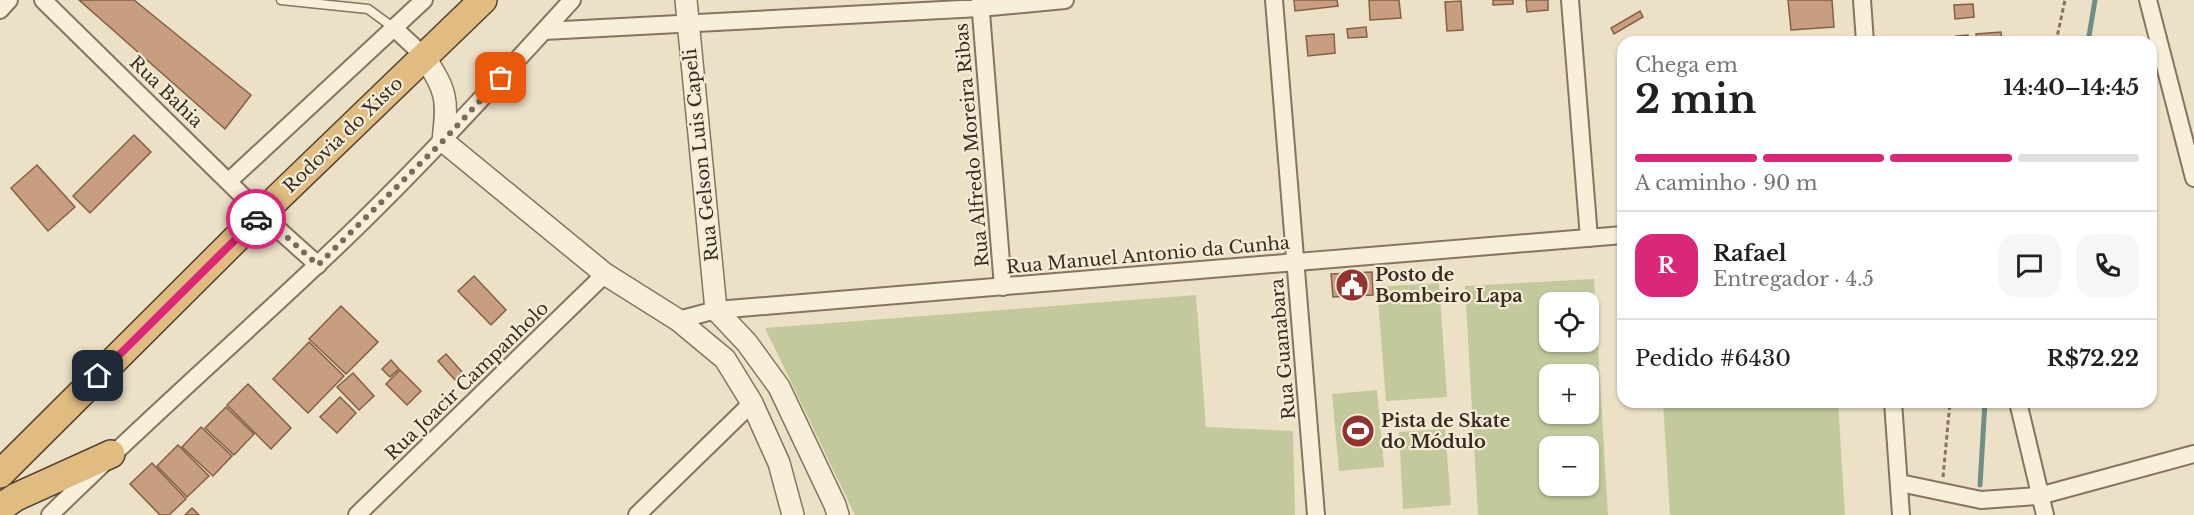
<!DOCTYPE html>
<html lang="pt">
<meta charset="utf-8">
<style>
body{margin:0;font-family:"Libre Baskerville",serif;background:#f6f6f6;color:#202124;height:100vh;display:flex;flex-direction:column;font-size:22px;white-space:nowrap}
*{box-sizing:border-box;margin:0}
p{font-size:20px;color:#757577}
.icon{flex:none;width:33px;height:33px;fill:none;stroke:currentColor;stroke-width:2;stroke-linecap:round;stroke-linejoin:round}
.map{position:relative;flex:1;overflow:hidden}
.drawer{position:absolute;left:1617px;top:36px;width:540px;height:372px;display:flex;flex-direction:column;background:#fff;border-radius:18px;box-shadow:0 2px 4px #0004}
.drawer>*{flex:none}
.controls{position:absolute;left:1539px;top:292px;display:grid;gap:12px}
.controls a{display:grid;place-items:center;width:60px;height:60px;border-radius:12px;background:#fff;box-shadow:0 2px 4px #0004;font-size:30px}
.pin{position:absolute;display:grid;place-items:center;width:51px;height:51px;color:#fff;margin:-26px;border-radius:12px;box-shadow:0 3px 9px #0006}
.courier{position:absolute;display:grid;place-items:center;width:60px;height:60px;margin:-30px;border:4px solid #db2777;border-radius:50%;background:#fff;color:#222;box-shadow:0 2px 8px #0007}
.headline em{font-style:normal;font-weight:700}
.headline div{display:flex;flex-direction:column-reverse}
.headline{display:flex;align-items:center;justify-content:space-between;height:102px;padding:0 18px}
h1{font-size:39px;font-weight:700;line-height:45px}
.bar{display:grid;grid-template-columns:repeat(4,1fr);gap:9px 6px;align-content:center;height:72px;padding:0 18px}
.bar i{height:8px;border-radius:4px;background:#e0e0e0}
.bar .selected{background:#db2777}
.bar p{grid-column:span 4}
.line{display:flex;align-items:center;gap:15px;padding:0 18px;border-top:2px solid #e0e0e0}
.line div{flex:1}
.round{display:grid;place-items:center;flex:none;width:63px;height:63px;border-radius:18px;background:#f6f6f6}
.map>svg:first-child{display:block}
</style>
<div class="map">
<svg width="2194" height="515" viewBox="0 0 2194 515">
<rect width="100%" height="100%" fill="#ece1c7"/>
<g fill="#c3c99c" fill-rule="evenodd">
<path d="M1594,279L1608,515H1478L1465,286ZM1550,303H1588V342H1550ZM1550,375H1588V414H1550ZM1550,447H1588V486H1550Z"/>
<polygon points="1439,283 1447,397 1386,401 1377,287"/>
<polygon points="1196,295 1206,427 1293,431 1295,515 855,515 765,328"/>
<polygon points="1377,390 1384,467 1339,471 1332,394"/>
<polygon points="1663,402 1838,402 1845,515 1670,515"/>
<polygon points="1445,429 1451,505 1403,509 1399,432"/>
</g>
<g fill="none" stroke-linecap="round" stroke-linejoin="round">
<g stroke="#6f8e87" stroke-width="5">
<polyline points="2088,42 2095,0"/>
<polyline points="1980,485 1985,402"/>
</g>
</g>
<g fill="#c79f80" stroke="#845f45" stroke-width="1.5">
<polygon points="79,0 134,0 251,95 225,129"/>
<polygon points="1294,0 1337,0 1338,6 1295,11"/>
<polygon points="1369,0 1399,0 1401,18 1370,20"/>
<polygon points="1493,0 1513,0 1513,4 1493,5"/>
<polygon points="1526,0 1548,0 1548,10 1527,12"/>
<polygon points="1788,0 1832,0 1834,27 1791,30"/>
<polygon points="1461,1 1463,30 1447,31 1445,2"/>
<polygon points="1973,4 1974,17 1955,19 1954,5"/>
<polygon points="1640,11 1643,17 1614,34 1611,28"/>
<polygon points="1366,27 1367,37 1348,38 1347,29"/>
<polygon points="2001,32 2002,42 1977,42 1976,34"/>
<polygon points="1334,34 1335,53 1308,56 1306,36"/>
<polygon points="1968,35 1968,42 1957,42 1956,36"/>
<polygon points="134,135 151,152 90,213 73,196"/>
<polygon points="37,165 75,207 48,231 11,188"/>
<polygon points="1372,272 1373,295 1333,297 1331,274"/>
<polygon points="474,276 506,310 491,325 458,291"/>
<polygon points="341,306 378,342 346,374 309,339"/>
<polygon points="309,342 344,376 308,413 273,379"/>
<polygon points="446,354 463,373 455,380 438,361"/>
<polygon points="391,360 399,369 390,377 382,369"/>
<polygon points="400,370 421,391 407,405 386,384"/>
<polygon points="353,373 374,396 359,410 337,387"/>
<polygon points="248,384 291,428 271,449 227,405"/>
<polygon points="340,397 356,413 337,433 320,417"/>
<polygon points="226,407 254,434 234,455 205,428"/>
<polygon points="201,427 232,456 213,476 182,447"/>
<polygon points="178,445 209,476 187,497 157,466"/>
<polygon points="152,463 186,499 169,515 160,515 130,484"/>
<polygon points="192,508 199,515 185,515"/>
</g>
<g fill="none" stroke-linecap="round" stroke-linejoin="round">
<defs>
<polyline id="service" points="281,0 368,9 394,28"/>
<g id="minor">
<polyline points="43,0 261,214 318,265"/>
<polyline points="980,0 1003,287"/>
<polyline points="1274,0 1316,515"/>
<polyline points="1570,0 1589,238"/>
<polyline points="1862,0 1865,42"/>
<polyline points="2148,0 2194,178"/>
<polyline points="0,10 9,0"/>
<polyline points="394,28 424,56"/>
<polyline points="544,31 980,8 1065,0"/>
<polyline points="229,181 424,0"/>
<polyline points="678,320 716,310 1623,235"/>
<polyline points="1893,402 1901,515"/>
<polyline points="2018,402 2045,515"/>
<polyline points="1900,483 1981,500 2039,496 2194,454"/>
<path d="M50,515C137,429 228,349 316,266C406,182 489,91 572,0"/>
<polyline points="357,515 605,274"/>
<polyline points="637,515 752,403"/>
</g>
<g id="tertiary">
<polyline points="686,0 716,310 747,343 779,387 835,505 838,515"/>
<path d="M424,56C447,93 448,97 443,141L605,274L678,320L725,359L752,403L779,463L793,515"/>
</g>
<g id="trunk">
<polyline points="0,474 261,214 483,0"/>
<polyline points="0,508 16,497 111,454"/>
</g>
</defs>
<use href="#service" stroke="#86745e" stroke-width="11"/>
<use href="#minor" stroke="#86745e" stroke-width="20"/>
<use href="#tertiary" stroke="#86745e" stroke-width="24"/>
<use href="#trunk" stroke="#554231" stroke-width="30"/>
<g stroke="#86745e" stroke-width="3" stroke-dasharray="4.5 3" stroke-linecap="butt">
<polyline points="2056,42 2065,0"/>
<polyline points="1943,477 1950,402"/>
</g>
<use href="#service" stroke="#f7efda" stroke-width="8"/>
<use href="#minor" stroke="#f7efda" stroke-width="16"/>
<use href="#tertiary" stroke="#f7efda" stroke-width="21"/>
<use href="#trunk" stroke="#e0bc80" stroke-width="27"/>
</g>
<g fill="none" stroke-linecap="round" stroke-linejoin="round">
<polyline stroke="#776b5a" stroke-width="6" stroke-dasharray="0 10.8" points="256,219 261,214 318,265 443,141 501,78"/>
<polyline stroke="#db2777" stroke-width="8" points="98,376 256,219"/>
</g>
<defs>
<symbol id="civic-disc" viewBox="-11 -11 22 22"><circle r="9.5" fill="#923231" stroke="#f4ecd6"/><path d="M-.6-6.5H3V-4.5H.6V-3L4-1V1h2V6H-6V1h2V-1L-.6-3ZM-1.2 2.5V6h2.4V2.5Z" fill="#fff"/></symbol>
<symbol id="stadium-disc" viewBox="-11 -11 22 22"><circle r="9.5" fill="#923231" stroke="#f4ecd6"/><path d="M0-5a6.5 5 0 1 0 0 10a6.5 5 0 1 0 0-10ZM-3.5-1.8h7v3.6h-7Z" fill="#fff"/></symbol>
</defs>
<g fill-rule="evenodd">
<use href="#civic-disc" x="1333" y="266" width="38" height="38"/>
<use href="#stadium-disc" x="1339" y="412" width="38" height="38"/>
</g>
<g text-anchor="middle" stroke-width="4.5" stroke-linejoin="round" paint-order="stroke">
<g font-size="18" fill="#382c20" stroke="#f4ecd6">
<text transform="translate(166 92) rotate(44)" y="6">Rua Bahia</text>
<text transform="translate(343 135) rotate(-44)" y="6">Rodovia do Xisto</text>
<text transform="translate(972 145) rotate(-95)" y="6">Rua Alfredo Moreira Ribas</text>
<text transform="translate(701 155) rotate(-96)" y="6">Rua Gelson Luis Capeli</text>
<text transform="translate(1148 255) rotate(-5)" y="6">Rua Manuel Antonio da Cunha</text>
<text transform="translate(1283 349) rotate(-95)" y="6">Rua Guanabara</text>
<text transform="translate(467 381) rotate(-44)" y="6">Rua Joacir Campanholo</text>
</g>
<g font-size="18" font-weight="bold" fill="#382c20" stroke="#f4ecd6" text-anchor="start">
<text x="1375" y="281">Posto de<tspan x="1375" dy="21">Bombeiro Lapa</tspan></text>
<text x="1381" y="427">Pista de Skate<tspan x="1381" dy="21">do Módulo</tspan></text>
</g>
</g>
</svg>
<div class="controls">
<a><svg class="icon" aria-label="locate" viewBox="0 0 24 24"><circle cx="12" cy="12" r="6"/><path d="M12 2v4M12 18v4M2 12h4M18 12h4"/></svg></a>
<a>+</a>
<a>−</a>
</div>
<div class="pin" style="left:501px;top:78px;background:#ea580c"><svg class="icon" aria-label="bag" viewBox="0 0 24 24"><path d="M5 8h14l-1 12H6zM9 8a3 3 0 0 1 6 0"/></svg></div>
<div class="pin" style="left:98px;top:376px;background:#1f2937"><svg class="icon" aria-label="home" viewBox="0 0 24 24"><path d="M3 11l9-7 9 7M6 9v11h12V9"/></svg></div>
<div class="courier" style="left:256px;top:219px"><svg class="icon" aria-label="car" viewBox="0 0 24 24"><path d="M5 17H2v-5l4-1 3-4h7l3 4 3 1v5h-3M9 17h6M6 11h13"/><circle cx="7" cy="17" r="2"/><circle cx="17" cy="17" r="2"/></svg></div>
<section class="drawer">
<div class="headline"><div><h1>2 min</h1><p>Chega em</p></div><em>14:40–14:45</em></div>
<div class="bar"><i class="selected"></i><i class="selected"></i><i class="selected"></i><i></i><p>A caminho · 90 m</p></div>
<div class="line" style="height:108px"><b class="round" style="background:#db2777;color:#fff">R</b><div><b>Rafael</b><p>Entregador · 4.5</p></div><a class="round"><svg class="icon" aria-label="chat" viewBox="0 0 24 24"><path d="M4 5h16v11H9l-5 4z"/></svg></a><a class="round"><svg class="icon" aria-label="phone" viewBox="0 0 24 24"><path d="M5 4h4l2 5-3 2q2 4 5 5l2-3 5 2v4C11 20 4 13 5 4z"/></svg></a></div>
<div class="line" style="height:78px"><div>Pedido #6430</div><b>R$72.22</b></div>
</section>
</div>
